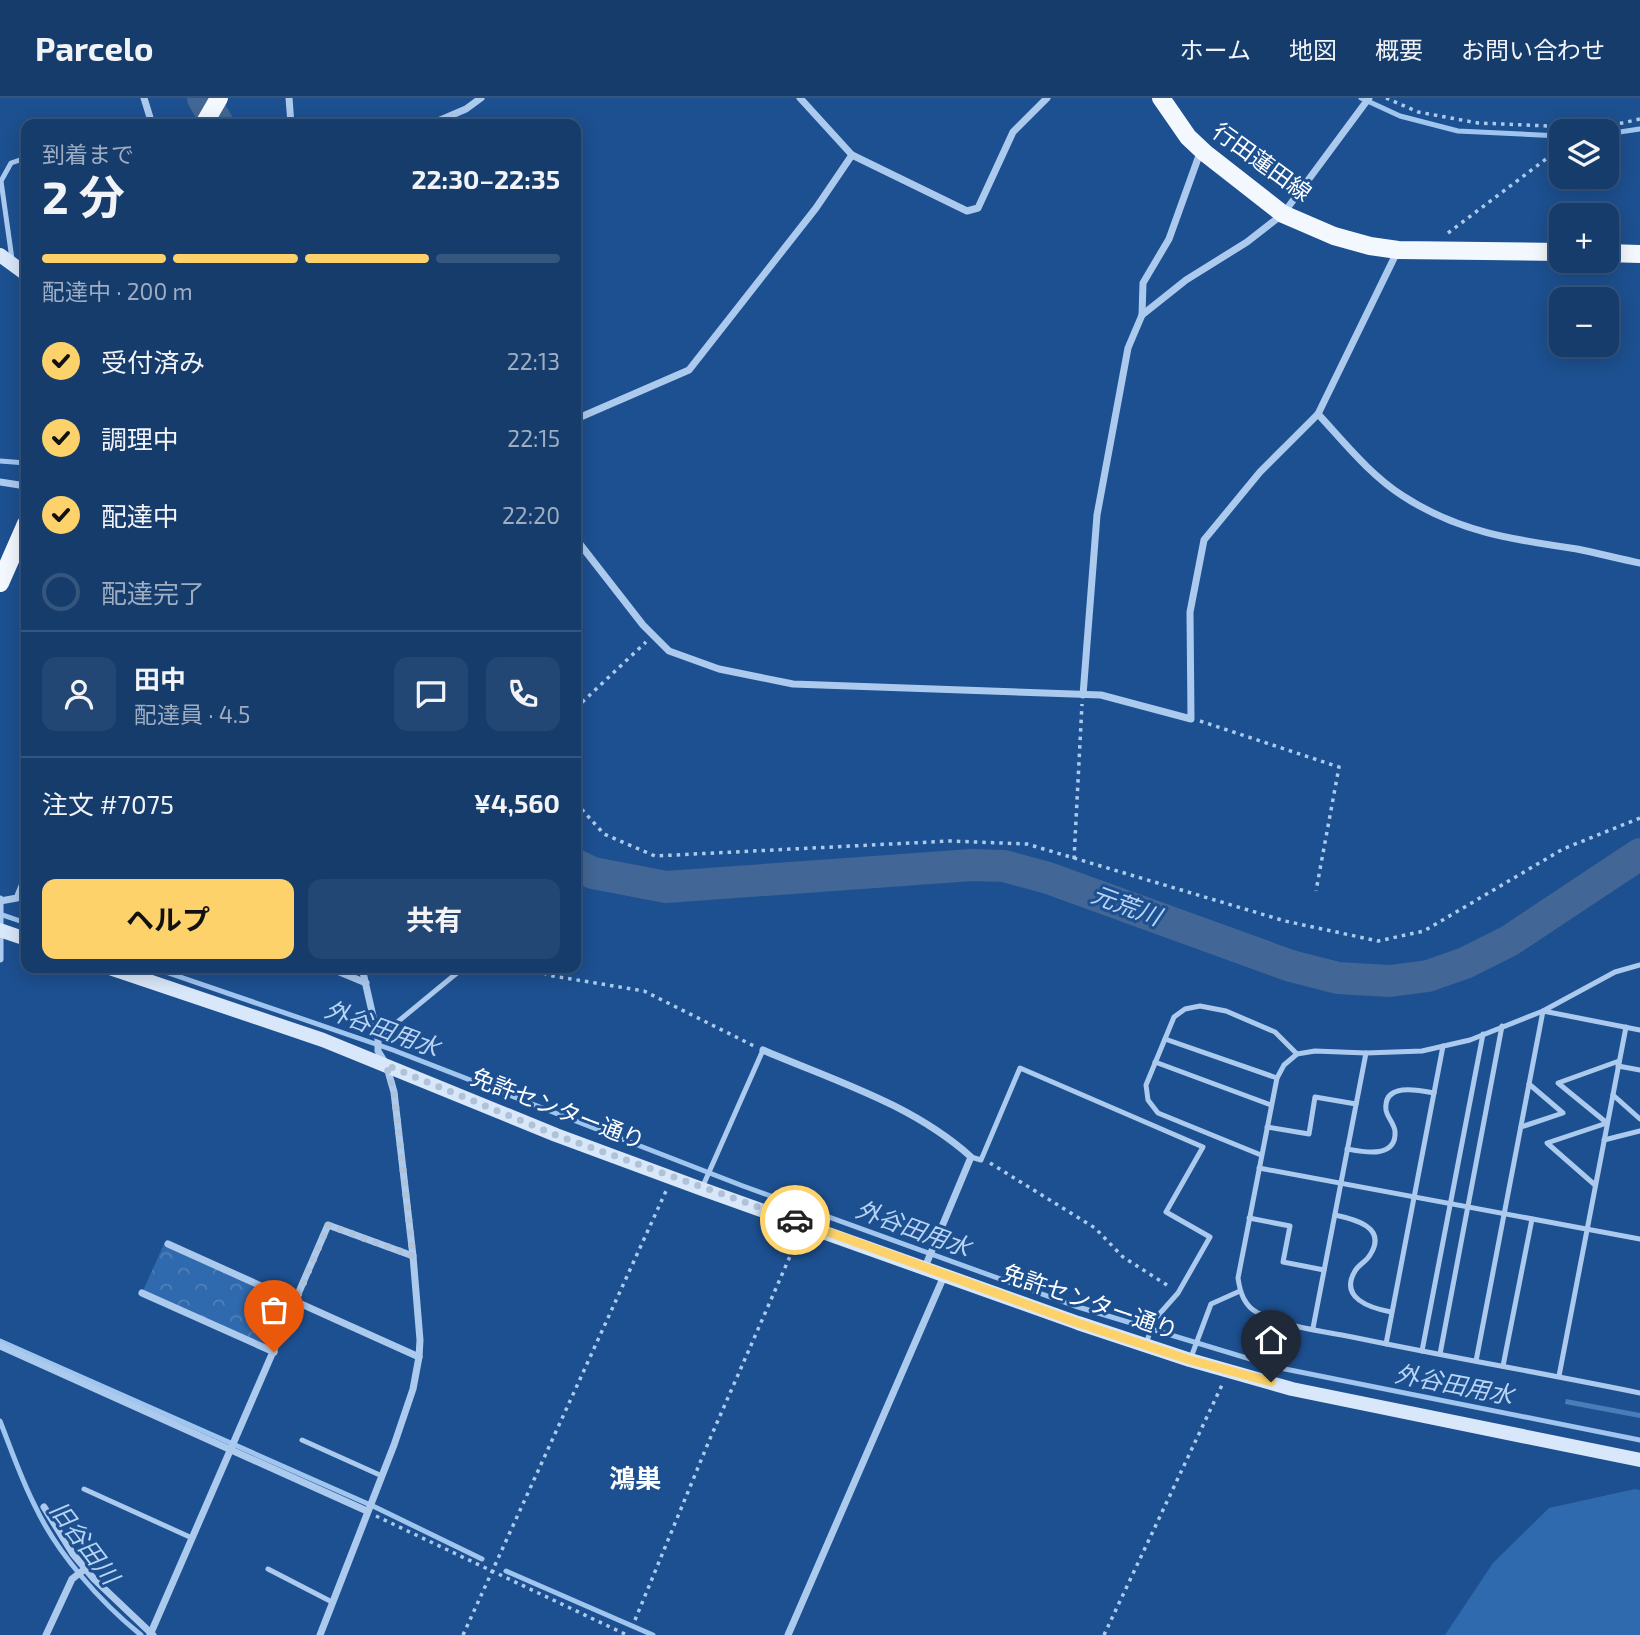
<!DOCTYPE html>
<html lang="ja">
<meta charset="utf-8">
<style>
body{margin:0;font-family:"Exo 2","Noto Sans JP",sans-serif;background:#234774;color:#f1f3f6;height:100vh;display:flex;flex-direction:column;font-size:26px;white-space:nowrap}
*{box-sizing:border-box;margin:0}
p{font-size:23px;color:#9eadc2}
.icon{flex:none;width:38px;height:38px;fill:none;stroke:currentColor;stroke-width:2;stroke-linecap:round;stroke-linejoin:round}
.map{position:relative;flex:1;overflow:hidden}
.details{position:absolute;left:21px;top:21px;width:560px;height:854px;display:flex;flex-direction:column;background:#163c6c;border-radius:14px;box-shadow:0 4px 18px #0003,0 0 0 2px #35567f}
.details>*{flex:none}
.controls{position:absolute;left:1549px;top:21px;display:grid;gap:14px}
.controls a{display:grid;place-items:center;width:70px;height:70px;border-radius:14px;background:#163c6c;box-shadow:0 4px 18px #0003,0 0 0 2px #35567f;font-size:35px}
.pin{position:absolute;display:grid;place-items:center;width:60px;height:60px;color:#fff;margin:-72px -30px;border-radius:50% 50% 50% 0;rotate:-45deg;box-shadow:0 0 7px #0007}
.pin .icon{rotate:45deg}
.courier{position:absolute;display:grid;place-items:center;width:70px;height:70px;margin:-35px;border:5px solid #fdd26b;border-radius:50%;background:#fff;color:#222;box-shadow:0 2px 9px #0007}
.overview em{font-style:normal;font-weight:700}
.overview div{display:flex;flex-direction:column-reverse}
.overview{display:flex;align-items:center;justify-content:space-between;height:119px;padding:0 21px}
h1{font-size:46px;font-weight:700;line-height:52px}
.bar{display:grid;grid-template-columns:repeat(4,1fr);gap:10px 7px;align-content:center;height:84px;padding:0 21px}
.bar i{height:9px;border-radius:5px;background:#35567f}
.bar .current{background:#fdd26b}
.bar p{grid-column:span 4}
.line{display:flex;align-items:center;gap:18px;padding:0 21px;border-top:2px solid #35567f}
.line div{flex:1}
.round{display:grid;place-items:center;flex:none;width:74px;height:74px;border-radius:14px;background:#234774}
ol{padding:0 21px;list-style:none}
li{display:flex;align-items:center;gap:21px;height:77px}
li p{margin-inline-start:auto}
li .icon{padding:7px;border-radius:50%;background:#fdd26b;color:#111;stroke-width:4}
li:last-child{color:#9eadc2}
li i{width:38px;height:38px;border:4px solid #35567f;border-radius:50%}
.primary-button{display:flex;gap:14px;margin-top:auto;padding:14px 21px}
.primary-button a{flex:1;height:80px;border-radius:14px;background:#fdd26b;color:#111;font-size:28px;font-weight:700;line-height:80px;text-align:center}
.primary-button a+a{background:#234774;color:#f1f3f6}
header{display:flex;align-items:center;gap:42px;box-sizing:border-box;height:98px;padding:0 35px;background:#163c6c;border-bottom:2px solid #35567f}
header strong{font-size:33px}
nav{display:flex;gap:38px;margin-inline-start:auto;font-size:24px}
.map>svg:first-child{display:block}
</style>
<header>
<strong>Parcelo</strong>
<nav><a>ホーム</a><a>地図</a><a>概要</a><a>お問い合わせ</a></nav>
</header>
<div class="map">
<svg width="1640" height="1537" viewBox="0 0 1640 1537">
<defs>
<pattern id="park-crowns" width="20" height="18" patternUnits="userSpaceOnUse" patternTransform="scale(1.75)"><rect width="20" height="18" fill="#306aae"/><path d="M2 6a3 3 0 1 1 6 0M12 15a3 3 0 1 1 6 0" fill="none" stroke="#4f80ba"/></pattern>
</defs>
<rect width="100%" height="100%" fill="#1d5090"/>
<polygon fill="url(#park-crowns)" points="165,1144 295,1204 274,1254 142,1195"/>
<polygon fill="#306aae" points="1635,1391 1640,1392 1640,1537 1445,1537 1493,1465 1549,1410"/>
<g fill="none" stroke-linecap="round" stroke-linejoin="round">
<g stroke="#a0c5ef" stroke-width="5">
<polyline points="1361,0 1400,18 1458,33 1561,38"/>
<polyline points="1606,36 1640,31"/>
<polyline points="0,363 26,365"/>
<polyline points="0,816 26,825"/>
<polyline points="154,870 393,952 743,1088 1075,1208 1280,1270 1640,1342"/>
<polyline points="0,1243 375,1409 482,1461"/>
<path d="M0,1323C11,1351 21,1381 35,1408C57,1455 100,1504 141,1537"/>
<polyline points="506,1473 653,1537"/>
</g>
<g stroke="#426695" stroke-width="32">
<polyline points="203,0 218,26"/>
<polyline points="576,767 593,775 666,789 972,767 1004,768 1048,780 1291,868 1338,880 1390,883 1428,878 1465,865 1509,843 1640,756"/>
</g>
</g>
<polygon fill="#4a7cb9" points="1566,1301 1640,1315 1640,1320 1565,1306"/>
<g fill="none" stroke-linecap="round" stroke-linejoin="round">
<g stroke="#accaee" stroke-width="3.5" stroke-dasharray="3.5 5" stroke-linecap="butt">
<polyline points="1386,0 1418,14 1478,25 1573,29 1622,25 1640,21"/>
<polyline points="1448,135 1558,52 1561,47"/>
<polyline points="576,610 646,544"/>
<polyline points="1200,623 1339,669 1316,793"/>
<polyline points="576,705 604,736 655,758 950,743 1027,746 1285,823 1378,843 1424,833 1563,751 1640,720"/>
<polyline points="1074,761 1082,606"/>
<polyline points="527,870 553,878 644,893 754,948"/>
<polyline points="990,1065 1095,1130 1123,1159 1170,1189"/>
<polyline points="376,1418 627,1537"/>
<polyline points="635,1522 709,1343 798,1140"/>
<polyline points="463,1537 666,1093"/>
<polyline points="1104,1537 1222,1287"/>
</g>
<g stroke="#accaee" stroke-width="5">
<polyline points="12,161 1,83 11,65 26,60"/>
<path d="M1640,867L1615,874L1543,913L1470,942L1422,953L1366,955L1315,953L1297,956L1284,967L1277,980L1238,1180C1240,1194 1244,1208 1258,1215C1287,1230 1330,1234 1362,1241C1454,1260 1547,1276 1640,1295"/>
<polyline points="378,940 463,870"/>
<polyline points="1165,941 1277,980"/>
<polyline points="1155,964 1271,1007"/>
<polyline points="1618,968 1640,972"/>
<polyline points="1613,997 1640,1021"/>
<polyline points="1607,1025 1558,985 1619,963"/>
<polyline points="1267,1029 1309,1036 1315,999 1356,1006"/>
<polyline points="1521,1029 1563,1015 1529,986"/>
<polyline points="1604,1042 1640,1033"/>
<path d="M1347,1051C1364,1054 1397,1061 1395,1033C1394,1025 1387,1019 1386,1012C1383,984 1419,992 1434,995"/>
<polyline points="1261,1057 1158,1015 1148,1002 1146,987 1174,919 1185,911 1200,908 1226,913 1275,934 1297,956"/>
<polyline points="971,1059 981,1062 1020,970 1203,1049 1166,1114 1210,1139 1178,1195 1154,1222 1146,1246"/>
<polyline points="1259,1070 1640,1141"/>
<polyline points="1595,1087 1547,1045 1607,1025"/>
<polyline points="702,1090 763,952"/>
<path d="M1335,1117C1354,1121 1388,1129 1370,1157C1366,1164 1359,1166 1355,1173C1339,1200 1370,1210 1391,1214"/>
<polyline points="1249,1120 1290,1128 1283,1164 1324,1172"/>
<polyline points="1313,1230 1366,955"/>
<polyline points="1386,1246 1443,948"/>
<polyline points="1422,1253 1483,936"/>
<polyline points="1440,1256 1502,928"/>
<polyline points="1190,1262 1211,1206 1240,1193"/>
<polyline points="1476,1263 1543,913 1640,932"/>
<polyline points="1503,1268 1532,1121"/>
<polyline points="1559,1278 1626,929"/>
<polyline points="302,1342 382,1378"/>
<polyline points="84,1391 192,1440"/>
<polyline points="268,1471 332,1504"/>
</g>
<g stroke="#accaee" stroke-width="7">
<polyline points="144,0 152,26"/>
<polyline points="289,0 291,26"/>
<polyline points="800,0 852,57 967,113 978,110 1013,34 1047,0"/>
<polyline points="431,26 466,11 481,0"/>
<polyline points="1142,217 1143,185 1169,141 1201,52"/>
<path d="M1318,316C1344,344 1370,377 1403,398C1458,434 1514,442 1577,451C1598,455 1619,461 1640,465"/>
<polyline points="576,321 689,272 816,110 852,57"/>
<polyline points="0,384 26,388"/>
<polyline points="576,441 643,527 669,553 719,571 793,586 1101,597 1191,621 1190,514 1204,442 1260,374 1318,316 1397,154"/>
<polyline points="1083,597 1097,417 1128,250 1142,217 1186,182 1247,144 1283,116 1369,0"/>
<polyline points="0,801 0,861"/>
<polyline points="0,803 17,800 26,778"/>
<polyline points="330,870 366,885"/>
<path d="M763,952C835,983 912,1006 971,1059L925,1169"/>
<polyline points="168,1146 419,1259"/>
<polyline points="142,1195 274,1254"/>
<polyline points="0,1248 367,1413"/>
<polyline points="44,1409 73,1456 94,1481 153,1537"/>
<polyline points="46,1537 72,1481 85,1471"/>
<polyline points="150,1537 328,1127 413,1158"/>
<polyline points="320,1537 394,1347 413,1291 419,1259 420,1242 413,1158 394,994 386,966 378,953 378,940 362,870"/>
<polyline points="788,1537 944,1178"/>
</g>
<g stroke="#d9e7fa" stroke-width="14">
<polyline points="0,157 26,176"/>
<polyline points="0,832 26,841"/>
<polyline points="110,870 323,942 556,1037 702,1091 1078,1225 1190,1262 1292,1291 1640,1362"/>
</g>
<g stroke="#f3f8ff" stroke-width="18">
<polyline points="1161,0 1188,39 1205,55 1283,116 1334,138 1370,148 1398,152 1561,154"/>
<polyline points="204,26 219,0"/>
<polyline points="1606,155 1640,156"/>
<polyline points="0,485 26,426"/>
</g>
</g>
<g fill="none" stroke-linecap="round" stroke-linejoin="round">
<polyline stroke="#b0c2d8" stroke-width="7" stroke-dasharray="0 12.6" points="274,1254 328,1127 413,1158 394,994 386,967 556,1037 795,1122"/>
<polyline stroke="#fdd26b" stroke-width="9" points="795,1122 1078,1225 1190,1262 1271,1284"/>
</g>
<g text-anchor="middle" stroke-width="6" stroke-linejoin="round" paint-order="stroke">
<g font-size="23" fill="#fff" stroke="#1d5090">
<text transform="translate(1262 64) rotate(36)" y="8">行田蓮田線</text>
<text transform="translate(558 1011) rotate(21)" y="8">免許センター通り</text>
<text transform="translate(1090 1204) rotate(19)" y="8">免許センター通り</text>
</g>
<g font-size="24" font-style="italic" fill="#b9d4f5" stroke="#1d5090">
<text transform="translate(1126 808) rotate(20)" y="8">元荒川</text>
<text transform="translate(382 931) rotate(20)" y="8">外谷田用水</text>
<text transform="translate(913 1131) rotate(20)" y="8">外谷田用水</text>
<text transform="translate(1454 1287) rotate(11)" y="8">外谷田用水</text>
<text transform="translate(84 1445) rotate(53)" y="8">旧谷田川</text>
</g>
<g font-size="26" font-weight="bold" fill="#fff" stroke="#1d5090">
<text x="635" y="1390">鴻巣</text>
</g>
</g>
</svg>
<div class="controls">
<a><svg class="icon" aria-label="layers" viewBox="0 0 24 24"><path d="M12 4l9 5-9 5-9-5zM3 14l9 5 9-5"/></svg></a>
<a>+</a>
<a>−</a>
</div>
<div class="pin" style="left:274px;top:1254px;background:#ea580c"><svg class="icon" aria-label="bag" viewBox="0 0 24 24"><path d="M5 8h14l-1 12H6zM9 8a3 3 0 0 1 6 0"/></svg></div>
<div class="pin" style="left:1271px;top:1284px;background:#1f2937"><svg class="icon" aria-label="home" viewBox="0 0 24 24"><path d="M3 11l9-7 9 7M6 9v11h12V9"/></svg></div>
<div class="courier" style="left:795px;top:1122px"><svg class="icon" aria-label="car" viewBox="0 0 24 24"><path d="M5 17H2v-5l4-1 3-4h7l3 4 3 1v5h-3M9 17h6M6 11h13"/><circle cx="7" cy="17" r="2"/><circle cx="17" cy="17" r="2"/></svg></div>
<section class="details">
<div class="overview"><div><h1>2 分</h1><p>到着まで</p></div><em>22:30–22:35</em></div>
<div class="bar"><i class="current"></i><i class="current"></i><i class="current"></i><i></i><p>配達中 · 200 m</p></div>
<ol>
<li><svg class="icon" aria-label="check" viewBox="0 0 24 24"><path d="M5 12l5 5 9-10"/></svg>受付済み<p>22:13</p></li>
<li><svg class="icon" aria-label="check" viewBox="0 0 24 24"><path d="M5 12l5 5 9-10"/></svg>調理中<p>22:15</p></li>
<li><svg class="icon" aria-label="check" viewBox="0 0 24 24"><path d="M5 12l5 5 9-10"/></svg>配達中<p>22:20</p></li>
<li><i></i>配達完了</li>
</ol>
<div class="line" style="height:126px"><a class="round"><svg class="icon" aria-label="person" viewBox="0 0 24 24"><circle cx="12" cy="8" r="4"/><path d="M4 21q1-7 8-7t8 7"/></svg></a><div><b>田中</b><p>配達員 · 4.5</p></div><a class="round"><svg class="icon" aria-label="chat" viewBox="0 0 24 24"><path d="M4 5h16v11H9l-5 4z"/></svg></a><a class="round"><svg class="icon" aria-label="phone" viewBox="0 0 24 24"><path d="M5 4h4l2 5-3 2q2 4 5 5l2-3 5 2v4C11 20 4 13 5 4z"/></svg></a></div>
<div class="line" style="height:91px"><div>注文 #7075</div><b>¥4,560</b></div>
<div class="primary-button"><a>ヘルプ</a><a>共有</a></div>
</section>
</div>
